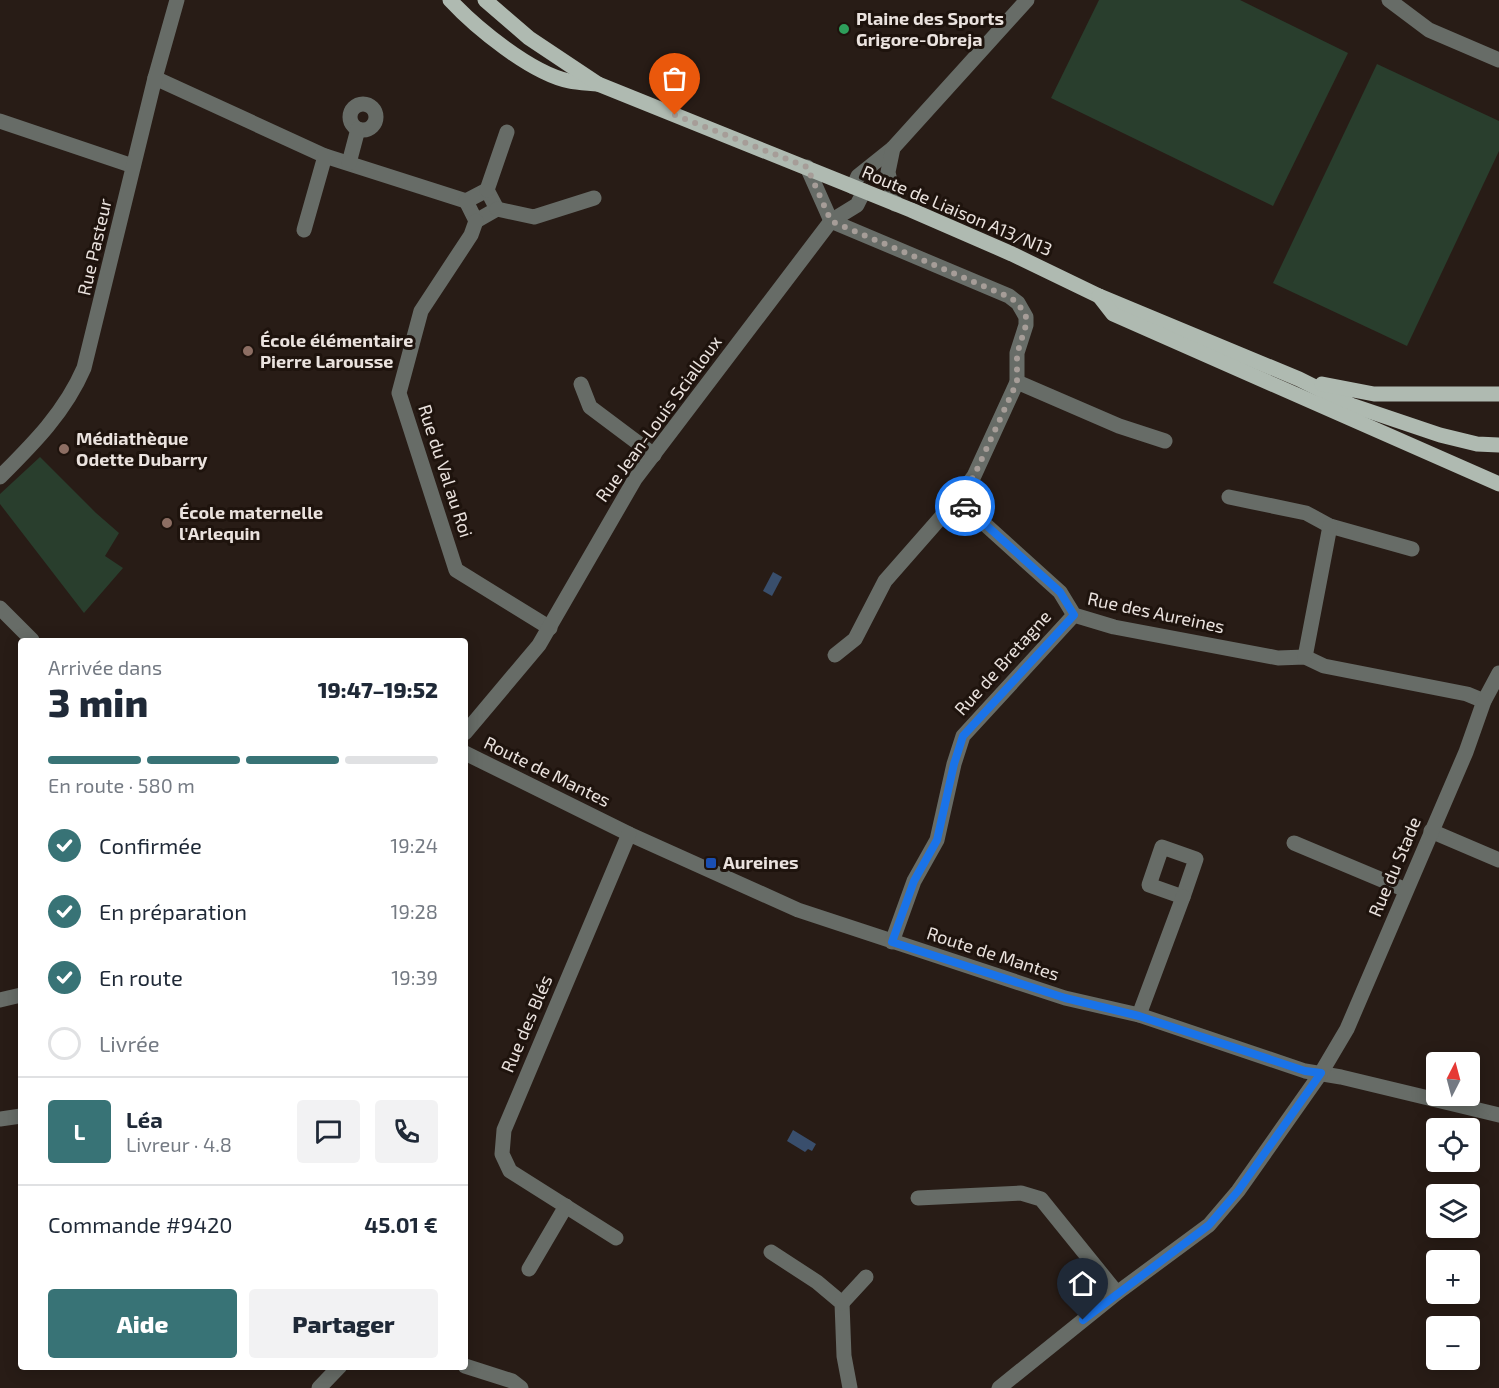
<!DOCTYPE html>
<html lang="fr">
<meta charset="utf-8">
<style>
body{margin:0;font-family:"Exo 2",sans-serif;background:#f2f2f3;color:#1f2937;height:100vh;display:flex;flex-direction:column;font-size:22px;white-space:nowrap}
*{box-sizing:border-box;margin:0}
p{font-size:20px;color:#747a83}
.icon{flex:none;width:33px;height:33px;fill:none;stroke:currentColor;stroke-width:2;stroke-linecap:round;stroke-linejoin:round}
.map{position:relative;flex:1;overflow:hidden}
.details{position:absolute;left:18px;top:638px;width:450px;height:732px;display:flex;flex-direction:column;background:#fff;border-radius:6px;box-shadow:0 3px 15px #0003}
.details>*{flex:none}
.needle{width:39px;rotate:6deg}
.tools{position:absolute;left:1426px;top:1052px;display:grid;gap:12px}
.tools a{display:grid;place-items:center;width:54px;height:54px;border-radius:6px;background:#fff;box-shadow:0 3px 15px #0003;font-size:30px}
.pin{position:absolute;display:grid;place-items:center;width:51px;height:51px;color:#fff;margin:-62px -26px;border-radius:50% 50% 50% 0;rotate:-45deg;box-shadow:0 0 6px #0007}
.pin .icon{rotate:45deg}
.courier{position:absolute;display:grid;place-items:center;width:60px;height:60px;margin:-30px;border:4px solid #1a73e8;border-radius:50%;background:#fff;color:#222;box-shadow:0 2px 8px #0007}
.overview em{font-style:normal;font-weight:800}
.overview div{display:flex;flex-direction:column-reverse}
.overview{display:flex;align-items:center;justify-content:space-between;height:102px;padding:0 30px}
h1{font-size:39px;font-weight:800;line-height:45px}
.bar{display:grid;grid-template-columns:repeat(4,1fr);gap:9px 6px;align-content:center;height:72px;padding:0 30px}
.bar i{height:8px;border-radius:4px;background:#e0e1e3}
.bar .selected{background:#387376}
.bar p{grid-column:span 4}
.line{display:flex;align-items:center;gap:15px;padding:0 30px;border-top:2px solid #e0e1e3}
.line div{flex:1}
.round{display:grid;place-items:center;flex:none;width:63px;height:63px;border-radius:6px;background:#f2f2f3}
ol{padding:0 30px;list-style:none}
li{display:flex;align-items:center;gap:18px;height:66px}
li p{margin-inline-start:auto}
li .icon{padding:6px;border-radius:50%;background:#387376;color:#fff;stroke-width:4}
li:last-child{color:#747a83}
li i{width:33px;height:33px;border:3px solid #e0e1e3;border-radius:50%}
.button{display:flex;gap:12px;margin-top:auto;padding:12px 30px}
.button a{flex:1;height:69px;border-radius:6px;background:#387376;color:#fff;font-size:24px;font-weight:800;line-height:69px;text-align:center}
.button a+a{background:#f2f2f3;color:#1f2937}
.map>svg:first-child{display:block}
</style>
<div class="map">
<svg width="1499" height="1388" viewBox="0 0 1499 1388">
<rect width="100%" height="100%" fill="#281c16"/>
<g fill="#293e2d">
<polygon points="1099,0 1240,0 1348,53 1273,206 1051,98"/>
<polygon points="1377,64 1499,121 1499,151 1407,346 1273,283"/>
<polygon points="40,457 96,513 119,533 105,556 123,568 84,613 0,504 0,494"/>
</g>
<g fill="#394e6c">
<polygon points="773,572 782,577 772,596 763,591"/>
<polygon points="793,1130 816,1144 812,1151 808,1149 805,1152 787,1141"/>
</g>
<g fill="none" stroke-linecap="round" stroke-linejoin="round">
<g stroke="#676c67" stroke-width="15">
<polyline points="1389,0 1429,30 1499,60"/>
<polyline points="155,78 325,156 466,201"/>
<circle cx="363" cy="117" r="13"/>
<polyline points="0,121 133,166"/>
<polyline points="349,163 358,129"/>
<polyline points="807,167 831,221"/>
<polyline points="853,187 858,176 893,148"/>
<polygon points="487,190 497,209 476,221 466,201"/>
<polyline points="487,190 507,132"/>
<polyline points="895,204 888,172 893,148 1027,0"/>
<polyline points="497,209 534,217 594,198"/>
<polyline points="476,221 471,235 421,311 399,393 456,570 550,628"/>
<polyline points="831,221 1009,296 1018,303 1026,317 1026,325 1017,353 1017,382 974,476 957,499 1060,592 1074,615 1114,627 1278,658 1305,657 1324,666 1467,694 1484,701"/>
<polyline points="304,230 325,156"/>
<polyline points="1017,382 1119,426 1165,441"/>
<polyline points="581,384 590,407 654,455"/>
<path d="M0,477C34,443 65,412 84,368L155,78L177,0"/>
<polyline points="1229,497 1306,513 1330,526 1412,549"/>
<polyline points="0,608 32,640"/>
<polyline points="835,655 855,639 885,581 957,499"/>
<polyline points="1305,657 1330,526"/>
<polyline points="465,733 539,645 635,479 831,221 857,205 864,191"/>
<polyline points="465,753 629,834 798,910 1065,998 1139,1015 1305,1071 1341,1077 1499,1115"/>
<polyline points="1431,831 1499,860"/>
<polyline points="1294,843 1406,890"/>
<polygon points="1162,847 1196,859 1183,897 1149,885"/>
<polyline points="892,942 914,881 937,840 954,764 963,736 1074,615"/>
<polyline points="0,1000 21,995"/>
<polyline points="1139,1015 1183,897"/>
<polyline points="0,1119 21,1116"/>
<polyline points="918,1198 1021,1193 1041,1199 1117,1293"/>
<polyline points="616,1238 510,1171 502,1154 504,1130 629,834"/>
<polyline points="771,1252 817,1282 842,1303 844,1356 850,1388"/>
<polyline points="529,1269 566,1206"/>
<polyline points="842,1303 866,1277"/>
<polyline points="465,1366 512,1381 521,1388"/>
<polyline points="319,1388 340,1366"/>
<polyline points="999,1388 1117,1293 1209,1225 1238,1191 1321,1073 1347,1029 1466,752 1484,701 1499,673"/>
</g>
<g stroke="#afbab1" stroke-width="15">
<path d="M450,0C476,28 531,73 569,81C578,83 588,83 598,84"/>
<polyline points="485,0 529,38 598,84 911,210 1012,254 1099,296 1299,379 1351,405 1440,435 1477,444 1499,445"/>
<polyline points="1099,296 1113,314 1499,484"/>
<polyline points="1322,384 1374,394 1499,394"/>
</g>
</g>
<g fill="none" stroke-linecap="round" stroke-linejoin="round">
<polyline stroke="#a69d98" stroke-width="6" stroke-dasharray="0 10.8" points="675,115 807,167 831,221 1009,297 1018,303 1026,317 1026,325 1017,354 1017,382 974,476 957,498 965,506"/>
<polyline stroke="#1a73e8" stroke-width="8" points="965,506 1060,592 1074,615 963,736 954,764 937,840 914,881 892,942 1065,998 1139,1016 1305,1071 1321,1073 1238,1191 1209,1225 1083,1320"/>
</g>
<circle fill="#2e9e5b" stroke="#1e130d" stroke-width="2" cx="844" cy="29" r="6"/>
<g fill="#8d6e63" stroke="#1e130d" stroke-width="2">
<circle cx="248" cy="351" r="6"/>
<circle cx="64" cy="449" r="6"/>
<circle cx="167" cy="523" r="6"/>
</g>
<rect fill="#1a4fb4" stroke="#1e130d" stroke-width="2" x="705" y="857" width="12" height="12" rx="3"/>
<g text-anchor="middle" stroke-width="6" stroke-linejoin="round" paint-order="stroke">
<g font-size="18" font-weight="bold" fill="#eae2de" stroke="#1e130d" text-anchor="start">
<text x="856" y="25">Plaine des Sports<tspan x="856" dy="21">Grigore-Obreja</tspan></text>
<text x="260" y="347">École élémentaire<tspan x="260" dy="21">Pierre Larousse</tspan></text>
<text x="76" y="445">Médiathèque<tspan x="76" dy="21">Odette Dubarry</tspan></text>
<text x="179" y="519">École maternelle<tspan x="179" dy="21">l'Arlequin</tspan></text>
<text x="723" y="869">Aureines</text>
</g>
<g font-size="18" fill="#eae2de" stroke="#1e130d">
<text transform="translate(957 211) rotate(23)" y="6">Route de Liaison A13/N13</text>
<text transform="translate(95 247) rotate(-77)" y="6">Rue Pasteur</text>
<text transform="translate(659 419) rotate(-54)" y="6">Rue Jean-Louis Scialloux</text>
<text transform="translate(445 471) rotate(72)" y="6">Rue du Val au Roi</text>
<text transform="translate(1156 613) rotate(12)" y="6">Rue des Aureines</text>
<text transform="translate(1003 663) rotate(-48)" y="6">Rue de Bretagne</text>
<text transform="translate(547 772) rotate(26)" y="6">Route de Mantes</text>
<text transform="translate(1395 867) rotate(-67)" y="6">Rue du Stade</text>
<text transform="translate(993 954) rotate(18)" y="6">Route de Mantes</text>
<text transform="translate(527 1024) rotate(-67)" y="6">Rue des Blés</text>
</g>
</g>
</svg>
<div class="tools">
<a><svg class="needle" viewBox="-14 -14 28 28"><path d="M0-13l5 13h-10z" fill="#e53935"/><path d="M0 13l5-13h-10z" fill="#747a83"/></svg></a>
<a><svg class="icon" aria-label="locate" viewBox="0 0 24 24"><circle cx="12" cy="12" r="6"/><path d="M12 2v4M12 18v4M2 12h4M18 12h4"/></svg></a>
<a><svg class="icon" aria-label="layers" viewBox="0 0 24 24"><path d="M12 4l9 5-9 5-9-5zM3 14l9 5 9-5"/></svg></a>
<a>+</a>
<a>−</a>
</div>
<div class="pin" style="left:675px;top:115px;background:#ea580c"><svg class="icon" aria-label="bag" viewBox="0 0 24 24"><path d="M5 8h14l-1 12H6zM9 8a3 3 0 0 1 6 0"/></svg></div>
<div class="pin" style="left:1083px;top:1320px;background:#1f2937"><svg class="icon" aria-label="home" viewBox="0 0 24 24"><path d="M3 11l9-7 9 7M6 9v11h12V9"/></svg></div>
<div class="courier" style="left:965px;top:506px"><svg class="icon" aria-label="car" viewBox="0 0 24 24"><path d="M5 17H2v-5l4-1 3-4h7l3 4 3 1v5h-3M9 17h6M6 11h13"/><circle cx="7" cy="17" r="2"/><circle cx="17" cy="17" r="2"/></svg></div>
<section class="details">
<div class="overview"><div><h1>3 min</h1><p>Arrivée dans</p></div><em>19:47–19:52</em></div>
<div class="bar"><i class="selected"></i><i class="selected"></i><i class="selected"></i><i></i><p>En route · 580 m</p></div>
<ol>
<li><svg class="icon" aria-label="check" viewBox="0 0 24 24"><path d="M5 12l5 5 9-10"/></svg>Confirmée<p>19:24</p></li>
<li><svg class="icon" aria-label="check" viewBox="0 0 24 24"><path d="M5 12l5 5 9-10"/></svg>En préparation<p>19:28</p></li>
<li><svg class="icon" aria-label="check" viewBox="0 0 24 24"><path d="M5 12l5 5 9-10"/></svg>En route<p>19:39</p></li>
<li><i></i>Livrée</li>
</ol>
<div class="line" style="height:108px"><b class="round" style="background:#387376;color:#fff">L</b><div><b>Léa</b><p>Livreur · 4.8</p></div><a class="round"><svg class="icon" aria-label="chat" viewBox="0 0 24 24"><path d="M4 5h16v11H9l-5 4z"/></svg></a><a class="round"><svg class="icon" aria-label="phone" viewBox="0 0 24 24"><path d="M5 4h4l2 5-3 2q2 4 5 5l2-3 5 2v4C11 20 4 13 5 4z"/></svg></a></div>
<div class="line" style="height:78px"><div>Commande #9420</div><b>45.01 €</b></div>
<div class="button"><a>Aide</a><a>Partager</a></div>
</section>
</div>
